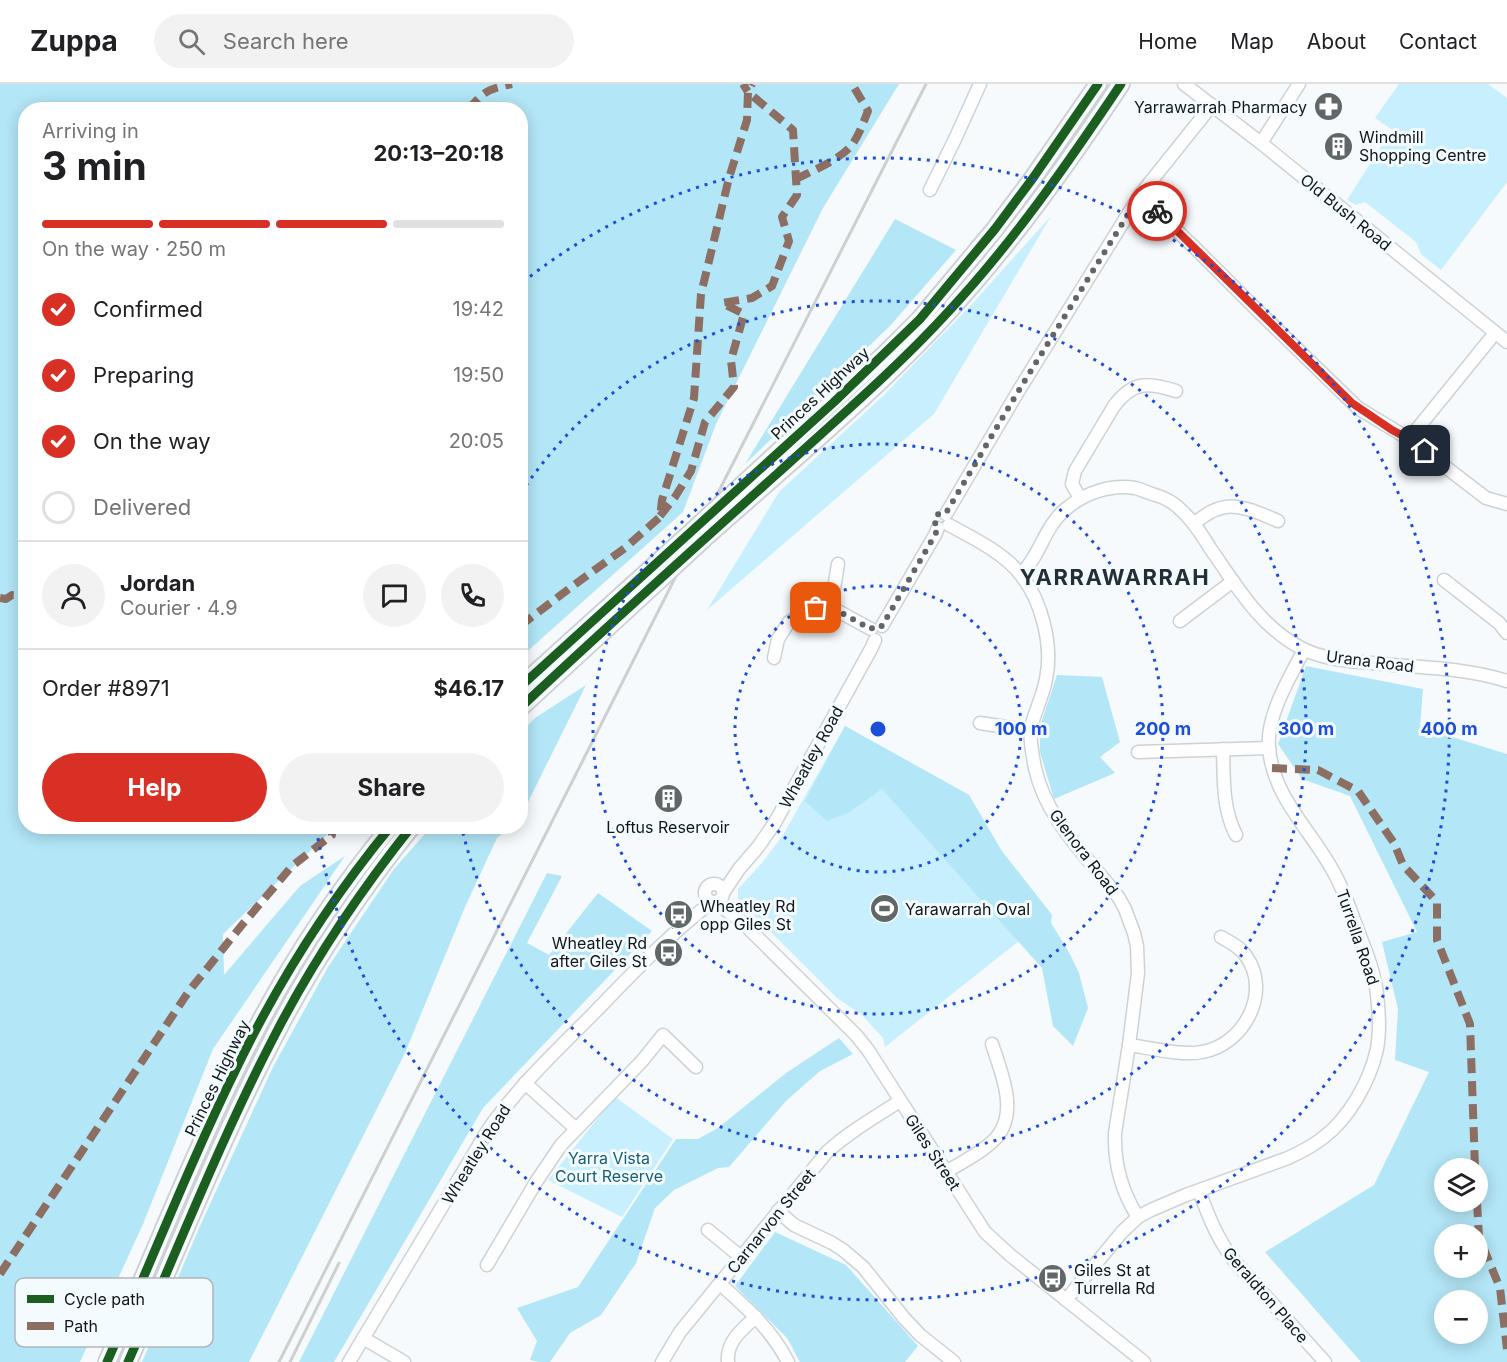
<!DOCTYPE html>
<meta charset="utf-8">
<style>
body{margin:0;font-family:Inter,sans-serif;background:#f2f2f2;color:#202124;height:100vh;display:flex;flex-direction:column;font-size:22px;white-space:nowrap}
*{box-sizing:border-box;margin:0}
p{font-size:20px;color:#757577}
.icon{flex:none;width:33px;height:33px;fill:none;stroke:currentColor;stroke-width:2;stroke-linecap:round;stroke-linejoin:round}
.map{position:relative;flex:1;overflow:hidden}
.details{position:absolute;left:18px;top:18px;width:510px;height:732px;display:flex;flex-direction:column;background:#fff;border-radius:24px;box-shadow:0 3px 15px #0003}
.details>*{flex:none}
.buttons{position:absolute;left:1434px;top:1074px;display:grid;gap:12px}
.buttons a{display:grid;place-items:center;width:54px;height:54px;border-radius:50%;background:#fff;box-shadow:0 3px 15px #0003;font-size:30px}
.pin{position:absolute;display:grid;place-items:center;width:51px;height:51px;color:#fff;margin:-26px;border-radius:12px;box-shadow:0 3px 9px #0006}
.courier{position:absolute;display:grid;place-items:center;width:60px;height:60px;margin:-30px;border:4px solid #d93025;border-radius:50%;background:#fff;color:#222;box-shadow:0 2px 8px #0007}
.head em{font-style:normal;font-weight:700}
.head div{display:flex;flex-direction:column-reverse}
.head{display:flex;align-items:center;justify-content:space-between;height:102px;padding:0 24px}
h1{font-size:39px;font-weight:700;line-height:45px}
.bar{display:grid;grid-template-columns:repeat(4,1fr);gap:9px 6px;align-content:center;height:72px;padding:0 24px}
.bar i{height:8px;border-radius:4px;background:#e0e0e0}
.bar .active{background:#d93025}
.bar p{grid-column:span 4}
.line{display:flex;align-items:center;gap:15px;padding:0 24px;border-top:2px solid #e0e0e0}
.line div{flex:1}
.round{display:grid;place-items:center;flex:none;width:63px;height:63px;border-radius:32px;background:#f2f2f2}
ol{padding:0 24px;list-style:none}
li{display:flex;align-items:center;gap:18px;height:66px}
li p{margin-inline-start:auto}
li .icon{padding:6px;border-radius:50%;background:#d93025;color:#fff;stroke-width:4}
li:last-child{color:#757577}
li i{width:33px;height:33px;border:3px solid #e0e0e0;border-radius:50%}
.action{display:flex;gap:12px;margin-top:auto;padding:12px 24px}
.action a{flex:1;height:69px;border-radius:36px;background:#d93025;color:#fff;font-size:24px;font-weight:700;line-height:69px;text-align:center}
.action a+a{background:#f2f2f2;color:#202124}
header{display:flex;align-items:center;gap:36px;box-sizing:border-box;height:84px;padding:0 30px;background:#fff;border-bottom:2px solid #e0e0e0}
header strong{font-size:28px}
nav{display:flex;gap:33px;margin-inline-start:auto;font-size:21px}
.search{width:420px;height:54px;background:#f2f2f2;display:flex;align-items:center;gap:15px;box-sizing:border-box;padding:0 21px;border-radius:33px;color:#757577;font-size:22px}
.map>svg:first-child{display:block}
</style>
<header>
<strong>Zuppa</strong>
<div class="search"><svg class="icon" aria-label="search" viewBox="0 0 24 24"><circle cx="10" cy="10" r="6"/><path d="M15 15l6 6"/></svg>Search here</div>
<nav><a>Home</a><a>Map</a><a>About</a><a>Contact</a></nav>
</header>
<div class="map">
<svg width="1507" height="1278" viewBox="0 0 1507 1278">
<rect width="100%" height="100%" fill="#f6fafc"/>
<g fill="#c7effd">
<polygon points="1399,0 1488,0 1507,14 1507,98 1441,186 1421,170 1416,158 1365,118 1356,121 1347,116 1383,60 1385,59 1394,47 1375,34"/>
<polygon points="1051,132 934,330 707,526 779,408 884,311 972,220"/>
<polygon points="845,642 969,711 1001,766 1052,831 885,963 883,954 862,931 837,914 738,815 738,805 762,779 783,751"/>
<polygon points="615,1013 673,1055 622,1133 548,1096"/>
</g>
<g fill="#b3e6f7" fill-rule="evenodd">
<polygon points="0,0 899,0 823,124 716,340 683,428 521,573 520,26 26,26 26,742 335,743 223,850 224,891 300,802 345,772 213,965 143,1140 80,1278 0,1278"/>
<polygon points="895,135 956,166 890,242 745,380"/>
<path d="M1306,582L1423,605L1420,643L1507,670V1278H1361L1265,1168L1374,1101L1429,988L1395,976L1398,925L1382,858L1417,848L1350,712L1302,695L1278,660ZM1444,1084H1478V1118H1444ZM1444,1150H1478V1184H1444ZM1444,1216H1478V1250H1444Z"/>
<polygon points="1057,591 1102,593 1120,658 1100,673 1115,689 1054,715 1040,668 1040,642"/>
<polygon points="586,601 521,732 521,733 521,648 535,634"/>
<polygon points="845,642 969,711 1001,766 1052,831 1051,839 1070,870 1079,889 1088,924 1073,962 1053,942 1042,884 882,705 848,729 827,737 805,717"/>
<polygon points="431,743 510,743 497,754 465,823 405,969 249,1278 142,1278 200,1142 273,983 328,883 394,785"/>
<polygon points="547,789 562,792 527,859 549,871 598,809 652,847 483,1024 334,1278 299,1278"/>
<polygon points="839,954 853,970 820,987 786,1017 729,1083 718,1084 674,1106 655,1124 636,1179 601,1231 570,1249 550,1278 540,1278 530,1276 537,1257 517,1224 578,1203 676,1055 698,1055 718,1044 786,989"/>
<polygon points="775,1148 846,1181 918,1262 905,1278 800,1278 787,1254 735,1202"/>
</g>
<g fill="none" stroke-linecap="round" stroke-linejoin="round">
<defs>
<g id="minor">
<polyline points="1184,0 1261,59 1507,258"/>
<polyline points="1261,59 1299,0"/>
<polyline points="930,106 955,55 980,0"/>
<polyline points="1140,111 1197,166 1253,222 1358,324 1409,355 1486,414 1507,420"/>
<polyline points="1409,355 1495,249"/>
<path d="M1080,414L1072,400L1075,387L1114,322C1133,297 1147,298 1176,307"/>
<polyline points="946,430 1019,306 1140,111 1212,21"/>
<path d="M1194,440C1225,412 1245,423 1278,437"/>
<path d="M949,441C973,454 1004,469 1021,491C1042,517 1053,562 1046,595C1043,612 1035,627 1031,643C1029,654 1033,674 1035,684C1046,736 1089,774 1119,814L1125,825L1134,849L1137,862L1138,889L1129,961L1115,1049C1114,1080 1121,1107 1138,1133"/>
<path d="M1021,490C1041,471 1044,442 1067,424C1085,409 1111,400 1135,404C1140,405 1146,408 1152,410C1164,413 1174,418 1183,428C1194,438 1202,451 1210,464C1236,501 1259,542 1301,564C1322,575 1348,577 1372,579C1416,584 1464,583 1507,597"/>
<polyline points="1444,496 1499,539 1507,549"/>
<polyline points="829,519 836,526 871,545"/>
<polyline points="1180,537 1233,497"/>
<polyline points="882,542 935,451 938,444"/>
<polyline points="774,574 778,555 789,538 807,526 823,522 829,519 833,511 838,480"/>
<polyline points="980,639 1031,647"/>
<path d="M1223,665C1224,694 1222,724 1236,751"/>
<polyline points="1138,668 1269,664"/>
<circle cx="714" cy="809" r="9"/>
<polyline points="723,809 739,785 758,763 774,740 871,565 875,556"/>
<polyline points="715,818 741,837 856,951 868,966 985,1148 1010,1171 1144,1278"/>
<path d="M1129,961C1150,964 1182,972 1202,968C1244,961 1272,908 1246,872C1240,863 1230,858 1221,853"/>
<polyline points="525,999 575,1044"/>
<path d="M946,1088C962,1078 983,1068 996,1054C1019,1028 1001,988 992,960"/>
<path d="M1199,1107C1209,1133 1217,1155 1235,1178L1325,1278"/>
<polyline points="778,1127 794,1141 832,1159 843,1166 863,1183 904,1234 920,1251 954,1278"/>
<polyline points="708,1146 741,1173"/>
<polyline points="487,1181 536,1098 561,1061 642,977 663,951 696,983"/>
<path d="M720,1200C746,1223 772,1246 788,1278"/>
<path d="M1066,1216L1122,1148L1138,1133L1151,1126L1186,1111L1288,1074C1301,1068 1313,1062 1324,1053C1349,1034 1370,997 1377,965C1380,949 1379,928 1377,911C1375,887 1364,864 1356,841C1349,823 1343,804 1333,787C1311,746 1272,712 1269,663C1266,632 1290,593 1304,566"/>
<polyline points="363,1254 404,1278"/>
<path d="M349,1278L488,1046C518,1003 555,968 592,931C630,892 668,851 712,818"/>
<path d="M662,1278L680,1248L827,1068C849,1048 875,1033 900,1017"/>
<path d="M728,1278C726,1258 742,1245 756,1233"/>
</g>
<g id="highway">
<polyline points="726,416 885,270 920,235 995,145 1033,94 1098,0"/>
<path d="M709,450C790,378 875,308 948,228C1013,157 1068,79 1121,0"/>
<polyline points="520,603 686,453"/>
<polyline points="520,624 669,487"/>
<path d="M107,1278C151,1178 191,1076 239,979C280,895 331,815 391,742"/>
<path d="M128,1278C177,1167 221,1054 277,947C315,874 361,806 412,742"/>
</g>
</defs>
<use href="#minor" stroke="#cdd2d4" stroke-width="15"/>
<use href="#highway" stroke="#cdd2d4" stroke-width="20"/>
<use href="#minor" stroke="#fefeff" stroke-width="12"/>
<use href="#highway" stroke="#fefeff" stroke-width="16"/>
<g stroke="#ced0d0" stroke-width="3">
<polyline points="279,1278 724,397 926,0"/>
<polyline points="290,1278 339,1179"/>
</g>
<defs>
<g id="highway-bridge">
<polyline points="686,453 726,416"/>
<polyline points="669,487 709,450"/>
</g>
</defs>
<use href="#highway-bridge" stroke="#cdd2d4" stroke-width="20" stroke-linecap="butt"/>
<use href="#highway-bridge" stroke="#fefeff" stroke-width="16"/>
<g stroke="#8d6e63" stroke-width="8" stroke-dasharray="15 8" stroke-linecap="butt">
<path d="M468,26C484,7 488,5 512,0"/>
<path d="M796,95C812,87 839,76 851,62C859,52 863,39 868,27L852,0"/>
<polyline points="520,215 524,224 520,231"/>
<polyline points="660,432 675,413 691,387 705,338 734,303 731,276 744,230 722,219 752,214 772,202 789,157 782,133 797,111 793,46 748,8 743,0"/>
<polyline points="0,514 6,515 12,511 26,512"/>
<polyline points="520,542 570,504 625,464 660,433 662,416 694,314 701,210 729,94 747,36 748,8 752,0"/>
<polyline points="1272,684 1318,686 1358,707 1394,759 1403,781 1437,818 1437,856 1470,940 1475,1084"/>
<polyline points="1477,1118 1479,1153 1500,1204 1507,1265"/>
<polyline points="0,1190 189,907 242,841 292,782 332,751 331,742"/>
</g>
<defs>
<g id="cycleway">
<polyline points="520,603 834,318 920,235 995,145 1033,94 1098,0"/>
<path d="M520,624C605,544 692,466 778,389C836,336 896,285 949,227C1014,157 1068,79 1121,0"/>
<path d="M107,1278C151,1178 191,1076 239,979C280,895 331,815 391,742"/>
<path d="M128,1278C177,1167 221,1054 277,947C315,874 361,806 412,742"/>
</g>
</defs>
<use href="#cycleway" stroke="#f4fbfe" stroke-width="13"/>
<use href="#cycleway" stroke="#1b5e20" stroke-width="9"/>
</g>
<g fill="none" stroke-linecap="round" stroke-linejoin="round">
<path stroke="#616668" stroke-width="6" stroke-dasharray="0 10.8" d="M816,524L829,519L836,526L871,545L877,541L882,542L935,451L938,444L934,437C935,431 939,428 946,429L1019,306L1140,111L1157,127"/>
<polyline stroke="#d93025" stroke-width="8" points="1157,127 1352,319 1392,346 1409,355 1425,367"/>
</g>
<g fill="none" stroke="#1d4ed8" stroke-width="3" stroke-dasharray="3 6">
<circle cx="878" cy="645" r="143"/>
<circle cx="878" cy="645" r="285"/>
<path d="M521 409A428 428 0 1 1 462 745"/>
<path d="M523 198A571 571 0 1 1 316 744"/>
</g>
<defs>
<symbol id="pharmacy-disc" viewBox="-11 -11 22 22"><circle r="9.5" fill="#616668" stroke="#f4fbfe"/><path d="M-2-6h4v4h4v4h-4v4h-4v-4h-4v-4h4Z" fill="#fff"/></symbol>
<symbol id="building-disc" viewBox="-11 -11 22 22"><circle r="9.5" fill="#616668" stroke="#f4fbfe"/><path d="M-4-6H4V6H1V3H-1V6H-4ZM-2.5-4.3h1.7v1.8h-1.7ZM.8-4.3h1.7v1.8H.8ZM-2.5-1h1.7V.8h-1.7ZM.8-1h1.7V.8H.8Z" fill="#fff"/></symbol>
<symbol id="stadium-disc" viewBox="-11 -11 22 22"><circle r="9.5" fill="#616668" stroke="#f4fbfe"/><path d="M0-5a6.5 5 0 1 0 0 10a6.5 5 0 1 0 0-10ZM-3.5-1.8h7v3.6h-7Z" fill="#fff"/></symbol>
<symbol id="bus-disc" viewBox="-11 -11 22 22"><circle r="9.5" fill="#616668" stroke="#f4fbfe"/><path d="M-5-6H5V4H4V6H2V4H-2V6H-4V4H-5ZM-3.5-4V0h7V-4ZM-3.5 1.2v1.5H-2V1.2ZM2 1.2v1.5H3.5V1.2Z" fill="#fff"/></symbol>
</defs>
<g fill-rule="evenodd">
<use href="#pharmacy-disc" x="1312" y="6" width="33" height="33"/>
<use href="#building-disc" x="1322" y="46" width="33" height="33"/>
<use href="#building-disc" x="652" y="698" width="33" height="33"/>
<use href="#stadium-disc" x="868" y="808" width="33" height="33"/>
<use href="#bus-disc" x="662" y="814" width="33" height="33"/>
<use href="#bus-disc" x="652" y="852" width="33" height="33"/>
<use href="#bus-disc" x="1036" y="1178" width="33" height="33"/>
</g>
<g text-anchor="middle" stroke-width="6" stroke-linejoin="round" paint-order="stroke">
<g font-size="16" fill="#111719" stroke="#f4fbfe" text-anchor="start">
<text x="1307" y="29" text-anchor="end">Yarrawarrah Pharmacy</text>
<text x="1359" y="59">Windmill<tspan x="1359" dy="18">Shopping Centre</tspan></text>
<text x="668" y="749" text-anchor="middle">Loftus Reservoir</text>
<text x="700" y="828">Wheatley Rd<tspan x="700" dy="18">opp Giles St</tspan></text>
<text x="905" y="831">Yarawarrah Oval</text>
<text x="647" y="865" text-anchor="end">Wheatley Rd<tspan x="647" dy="18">after Giles St</tspan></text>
<text x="1074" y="1192">Giles St at<tspan x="1074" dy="18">Turrella Rd</tspan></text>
</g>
<g font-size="16" fill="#111719" stroke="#f4fbfe">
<text transform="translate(1346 128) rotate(39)" y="6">Old Bush Road</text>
<text transform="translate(820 309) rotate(-43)" y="6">Princes Highway</text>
<text transform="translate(1370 577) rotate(7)" y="6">Urana Road</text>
<text transform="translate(811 673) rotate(-61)" y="6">Wheatley Road</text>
<text transform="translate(1084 768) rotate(53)" y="6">Glenora Road</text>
<text transform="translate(1358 853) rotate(71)" y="6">Turrella Road</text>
<text transform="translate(217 994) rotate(-64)" y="6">Princes Highway</text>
<text transform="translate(933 1068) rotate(57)" y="6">Giles Street</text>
<text transform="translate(476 1070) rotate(-58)" y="6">Wheatley Road</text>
<text transform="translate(771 1137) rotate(-51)" y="6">Carnarvon Street</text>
<text transform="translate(1266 1211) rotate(49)" y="6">Geraldton Place</text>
</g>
<g font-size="16" fill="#165f73" stroke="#f4fbfe">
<text x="609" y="1080">Yarra Vista<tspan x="609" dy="18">Court Reserve</tspan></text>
</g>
<g font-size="22" font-weight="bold" letter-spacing="1.5" fill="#223035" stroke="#f4fbfe">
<text x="1115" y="501">YARRAWARRAH</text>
</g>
</g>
<rect x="15" y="1194" width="198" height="69" rx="9" fill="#f4fbfe" stroke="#b0b7b9" stroke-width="1.5"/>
<rect x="27" y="1211" width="27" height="8" fill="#1b5e20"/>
<rect x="27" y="1238" width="27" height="8" fill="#8d6e63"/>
<g font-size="16" fill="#111719">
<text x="64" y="1221">Cycle path</text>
<text x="64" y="1248">Path</text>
</g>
<circle cx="878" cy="645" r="9" fill="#1d4ed8" stroke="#f4fbfe" stroke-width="3"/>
<g font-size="18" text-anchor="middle" font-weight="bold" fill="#1d4ed8" stroke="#f4fbfe" stroke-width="6" stroke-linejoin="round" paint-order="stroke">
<text x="1021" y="651">100 m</text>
<text x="1163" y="651">200 m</text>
<text x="1306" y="651">300 m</text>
<text x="1449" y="651">400 m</text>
</g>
</svg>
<div class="buttons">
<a><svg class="icon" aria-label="layers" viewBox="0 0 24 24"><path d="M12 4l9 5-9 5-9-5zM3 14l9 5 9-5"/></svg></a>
<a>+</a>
<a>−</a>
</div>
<div class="pin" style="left:816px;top:524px;background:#ea580c"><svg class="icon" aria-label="bag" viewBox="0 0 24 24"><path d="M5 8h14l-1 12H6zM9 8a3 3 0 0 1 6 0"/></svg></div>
<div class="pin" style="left:1425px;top:367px;background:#1f2937"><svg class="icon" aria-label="home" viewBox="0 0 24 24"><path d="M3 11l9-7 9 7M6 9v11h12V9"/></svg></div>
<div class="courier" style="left:1157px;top:127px"><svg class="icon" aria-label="bike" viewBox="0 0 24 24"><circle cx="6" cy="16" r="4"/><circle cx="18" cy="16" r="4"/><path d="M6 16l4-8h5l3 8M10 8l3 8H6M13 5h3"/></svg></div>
<section class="details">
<div class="head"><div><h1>3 min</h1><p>Arriving in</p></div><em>20:13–20:18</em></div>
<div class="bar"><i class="active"></i><i class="active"></i><i class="active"></i><i></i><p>On the way · 250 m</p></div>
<ol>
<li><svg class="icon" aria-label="check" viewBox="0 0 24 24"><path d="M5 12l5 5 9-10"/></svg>Confirmed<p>19:42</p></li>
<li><svg class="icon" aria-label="check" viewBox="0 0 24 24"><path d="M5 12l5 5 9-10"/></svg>Preparing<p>19:50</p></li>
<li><svg class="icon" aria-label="check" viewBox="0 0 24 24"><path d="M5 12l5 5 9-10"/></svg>On the way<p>20:05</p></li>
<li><i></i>Delivered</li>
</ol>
<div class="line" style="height:108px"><a class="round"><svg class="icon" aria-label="person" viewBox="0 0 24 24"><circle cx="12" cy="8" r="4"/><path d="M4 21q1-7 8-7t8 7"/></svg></a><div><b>Jordan</b><p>Courier · 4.9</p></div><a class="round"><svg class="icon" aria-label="chat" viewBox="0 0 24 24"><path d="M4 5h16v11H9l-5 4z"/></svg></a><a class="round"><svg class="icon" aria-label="phone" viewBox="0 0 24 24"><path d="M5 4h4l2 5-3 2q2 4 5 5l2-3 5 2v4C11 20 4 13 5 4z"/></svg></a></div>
<div class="line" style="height:78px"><div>Order #8971</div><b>$46.17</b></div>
<div class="action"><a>Help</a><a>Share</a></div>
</section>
</div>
